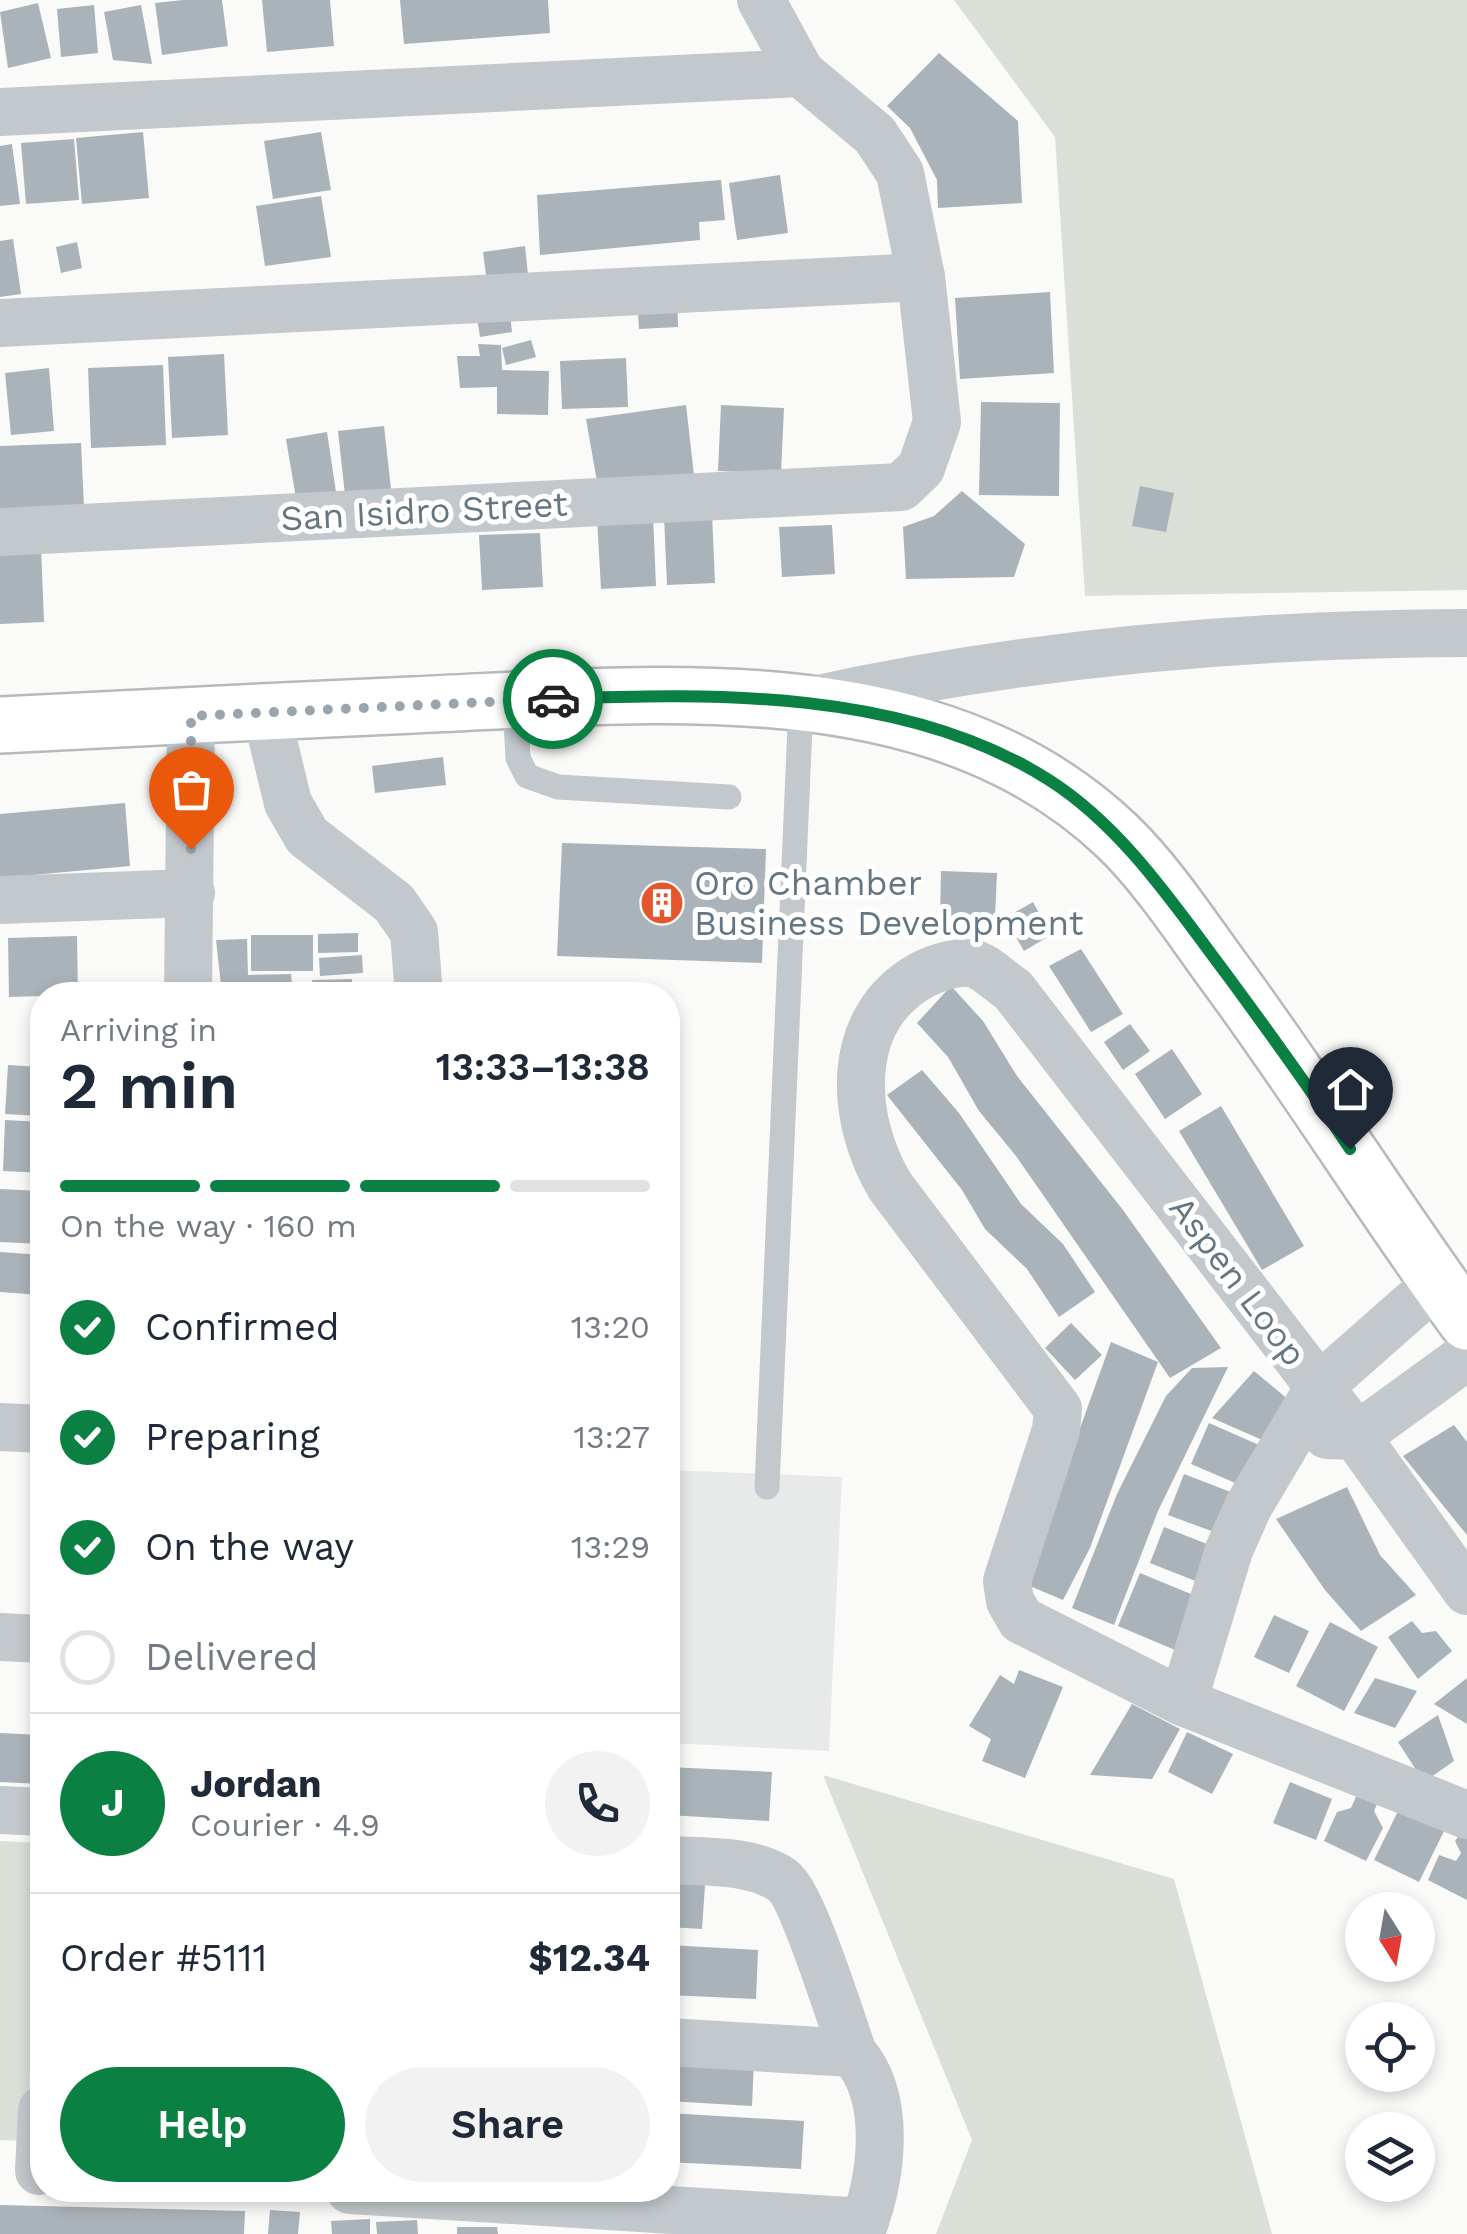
<!DOCTYPE html>
<meta charset="utf-8">
<style>
body{margin:0;font-family:"Work Sans",sans-serif;background:#f2f2f3;color:#1f2937;height:100vh;display:flex;flex-direction:column;font-size:38px;white-space:nowrap}
*{box-sizing:border-box;margin:0}
p{font-size:32px;color:#747a83}
.icon{flex:none;width:55px;height:55px;fill:none;stroke:currentColor;stroke-width:2;stroke-linecap:round;stroke-linejoin:round}
.map{position:relative;flex:1;overflow:hidden}
.details{position:absolute;left:30px;top:982px;width:650px;height:1220px;display:flex;flex-direction:column;background:#fff;border-radius:40px;box-shadow:0 5px 15px #0003}
.details>*{flex:none}
.needle{width:65px;rotate:169deg}
.buttons{position:absolute;left:1345px;top:1892px;display:grid;gap:20px}
.buttons a{display:grid;place-items:center;width:90px;height:90px;border-radius:50%;background:#fff;box-shadow:0 5px 15px #0003;font-size:50px}
.pin{position:absolute;display:grid;place-items:center;width:85px;height:85px;color:#fff;margin:-102px -42px;border-radius:50% 50% 50% 0;rotate:-45deg;box-shadow:0 0 10px #0007}
.pin .icon{rotate:45deg}
.courier{position:absolute;display:grid;place-items:center;width:100px;height:100px;margin:-50px;border:8px solid #0b8043;border-radius:50%;background:#fff;color:#222;box-shadow:0 2px 12px #0007}
.summary em{font-style:normal;font-weight:600}
.summary div{display:flex;flex-direction:column-reverse}
.summary{display:flex;align-items:center;justify-content:space-between;height:170px;padding:0 30px}
h1{font-size:65px;font-weight:600;line-height:75px}
.bar{display:grid;grid-template-columns:repeat(4,1fr);gap:15px 10px;align-content:center;height:120px;padding:0 30px}
.bar i{height:12px;border-radius:8px;background:#e0e1e3}
.bar .active{background:#0b8043}
.bar p{grid-column:span 4}
.line{display:flex;align-items:center;gap:25px;padding:0 30px;border-top:2px solid #e0e1e3}
.line div{flex:1}
.round{display:grid;place-items:center;flex:none;width:105px;height:105px;border-radius:52px;background:#f2f2f3}
ol{padding:0 30px;list-style:none}
li{display:flex;align-items:center;gap:30px;height:110px}
li p{margin-inline-start:auto}
li .icon{padding:10px;border-radius:50%;background:#0b8043;color:#fff;stroke-width:4}
li:last-child{color:#747a83}
li i{width:55px;height:55px;border:5px solid #e0e1e3;border-radius:50%}
.cta{display:flex;gap:20px;margin-top:auto;padding:20px 30px}
.cta a{flex:1;height:115px;border-radius:60px;background:#0b8043;color:#fff;font-size:40px;font-weight:600;line-height:115px;text-align:center}
.cta a+a{background:#f2f2f3;color:#1f2937}
.map>svg:first-child{display:block}
</style>
<div class="map">
<svg width="1467" height="2234" viewBox="0 0 1467 2234">
<rect width="100%" height="100%" fill="#fafaf8"/>
<polygon fill="#e8e9e9" points="668,1470 842,1477 829,1751 668,1743"/>
<g fill="#dadfd7">
<polygon points="954,0 1467,0 1467,590 1085,596 1055,137"/>
<polygon points="823,1775 1174,1879 1272,2234 936,2234 972,2140"/>
<polygon points="0,1841 40,1843 27,2141 0,2140"/>
</g>
<g fill="#aab3b9">
<polygon points="183,0 222,0 228,46 162,55 155,3"/>
<polygon points="262,0 330,0 334,46 267,52"/>
<polygon points="400,0 548,0 550,33 404,44"/>
<polygon points="38,3 51,58 8,68 0,12"/>
<polygon points="94,5 98,53 61,57 57,9"/>
<polygon points="141,5 152,64 113,60 104,12"/>
<polygon points="939,53 1018,121 1022,203 938,208 937,180 910,128 887,106"/>
<polygon points="143,132 149,198 82,204 76,138"/>
<polygon points="321,132 331,190 273,199 264,141"/>
<polygon points="74,139 79,200 26,204 21,143"/>
<polygon points="12,144 20,204 0,206 0,146"/>
<polygon points="780,175 788,233 737,240 729,183"/>
<polygon points="721,180 725,220 699,222 700,240 540,255 537,195"/>
<polygon points="321,196 331,257 265,266 256,206"/>
<polygon points="13,239 21,294 0,297 0,241"/>
<polygon points="77,242 82,268 61,273 56,247"/>
<polygon points="525,246 529,284 488,290 483,252"/>
<polygon points="1050,292 1054,373 960,379 955,298"/>
<polygon points="677,295 678,327 639,329 637,297"/>
<polygon points="510,314 512,332 480,337 477,318"/>
<polygon points="531,340 536,357 506,365 502,348"/>
<polygon points="478,344 501,345 502,370 549,371 548,415 497,414 497,387 460,388 457,356 480,356"/>
<polygon points="224,354 228,435 172,438 168,357"/>
<polygon points="626,358 628,407 562,409 560,361"/>
<polygon points="163,365 166,445 91,448 88,368"/>
<polygon points="49,368 54,431 11,435 5,373"/>
<polygon points="981,402 1060,403 1059,496 979,495"/>
<polygon points="686,405 694,475 598,487 586,419"/>
<polygon points="721,405 784,408 781,473 718,471"/>
<polygon points="384,426 391,489 345,495 338,431"/>
<polygon points="327,432 336,492 296,498 286,439"/>
<polygon points="81,443 84,508 0,512 0,446"/>
<polygon points="1140,486 1174,493 1166,532 1132,526"/>
<polygon points="962,491 1025,544 1014,577 906,579 903,527 934,516"/>
<polygon points="712,514 715,583 667,585 664,516"/>
<polygon points="653,515 656,586 601,589 597,518"/>
<polygon points="832,525 835,574 782,577 779,527"/>
<polygon points="540,533 543,587 482,590 479,535"/>
<polygon points="41,547 44,622 0,624 0,548"/>
<polygon points="443,757 446,785 375,793 372,766"/>
<polygon points="125,803 130,866 0,878 0,814"/>
<polygon points="562,843 766,849 762,963 557,956"/>
<polygon points="941,871 997,873 995,917 940,916"/>
<polygon points="1033,902 1051,935 1024,951 1005,918"/>
<polygon points="358,933 358,952 318,953 318,934"/>
<rect x="251" y="935" width="62" height="36"/>
<polygon points="77,936 78,995 9,997 8,938"/>
<polygon points="247,939 248,975 291,974 293,995 222,995 216,940"/>
<polygon points="1081,949 1123,1014 1091,1032 1049,966"/>
<polygon points="362,955 363,973 320,976 319,958"/>
<polygon points="352,979 352,995 312,995 312,980"/>
<polygon points="951,986 983,1021 1017,1076 1123,1210 1221,1348 1170,1378 1016,1156 979,1111 948,1057 917,1023"/>
<polygon points="1130,1024 1150,1051 1123,1070 1104,1042"/>
<polygon points="1172,1049 1202,1094 1165,1119 1135,1074"/>
<polygon points="8,1065 42,1067 42,1116 5,1114"/>
<polygon points="922,1070 959,1113 1021,1204 1063,1244 1095,1292 1059,1317 1027,1269 985,1229 962,1190 887,1095"/>
<polygon points="1221,1106 1304,1246 1262,1270 1179,1131"/>
<polygon points="5,1120 42,1122 42,1173 3,1171"/>
<polygon points="0,1189 42,1191 42,1244 0,1242"/>
<polygon points="668,1222 680,1270 668,1273"/>
<polygon points="0,1252 42,1255 42,1295 0,1292"/>
<polygon points="1071,1323 1102,1355 1075,1380 1045,1348"/>
<polygon points="1111,1342 1158,1362 1090,1548 1063,1600 1018,1581 1044,1528"/>
<polygon points="1228,1367 1158,1511 1114,1625 1072,1608 1117,1494 1166,1396 1192,1368"/>
<polygon points="1254,1371 1296,1406 1278,1447 1212,1418"/>
<polygon points="1209,1423 1266,1448 1247,1488 1191,1464"/>
<polygon points="1454,1425 1467,1442 1467,1535 1403,1456"/>
<polygon points="1184,1474 1241,1496 1225,1536 1168,1515"/>
<polygon points="1347,1487 1380,1555 1416,1595 1361,1631 1325,1590 1276,1519"/>
<polygon points="1164,1527 1217,1548 1203,1584 1150,1563"/>
<polygon points="1140,1573 1203,1599 1180,1652 1118,1626"/>
<polygon points="1274,1615 1309,1631 1289,1673 1254,1657"/>
<polygon points="1412,1621 1422,1633 1436,1631 1452,1651 1418,1679 1388,1637"/>
<polygon points="1330,1622 1378,1647 1344,1711 1296,1686"/>
<polygon points="1019,1670 1063,1687 1025,1778 982,1761 991,1739 969,1726 1000,1675 1014,1684"/>
<polygon points="1375,1678 1417,1691 1395,1728 1354,1713"/>
<polygon points="1467,1678 1467,1724 1434,1704"/>
<polygon points="1132,1704 1180,1729 1152,1779 1090,1775"/>
<polygon points="1438,1715 1454,1761 1424,1782 1398,1742"/>
<polygon points="1187,1732 1233,1754 1212,1794 1168,1772"/>
<polygon points="0,1733 42,1735 42,1784 0,1782"/>
<polygon points="668,1767 772,1772 769,1821 668,1815"/>
<polygon points="1363,1781 1384,1788 1374,1811 1383,1828 1366,1861 1324,1841 1337,1812 1351,1808"/>
<polygon points="1290,1782 1332,1799 1316,1840 1273,1823"/>
<polygon points="1405,1797 1450,1819 1419,1882 1374,1860"/>
<polygon points="1467,1825 1467,1900 1428,1880 1439,1855 1456,1861 1461,1853 1455,1841"/>
<polygon points="668,1883 705,1885 702,1929 668,1927"/>
<polygon points="668,1945 758,1950 756,1999 668,1995"/>
<polygon points="668,2055 754,2060 752,2106 668,2101"/>
<polygon points="668,2113 804,2121 801,2169 668,2162"/>
<polygon points="0,2205 245,2211 244,2234 0,2234"/>
<polygon points="270,2210 300,2212 298,2234 268,2234"/>
<polygon points="370,2219 370,2234 332,2234 331,2221"/>
<polygon points="417,2220 418,2234 377,2234 376,2222"/>
<polygon points="457,2227 497,2227 498,2234 457,2234"/>
</g>
<g fill="none" stroke-linecap="round" stroke-linejoin="round">
<defs>
<path id="primary" d="M0,725C138,718 275,711 413,705C647,695 933,660 1118,837C1157,875 1189,924 1221,968C1307,1084 1382,1206 1467,1322"/>
</defs>
<use href="#primary" stroke="#b5babe" stroke-width="60"/>
<g stroke="#c3c8cc" stroke-width="25">
<polyline points="515,701 518,758 527,776 558,787 729,797"/>
<polyline points="767,1487 801,703"/>
</g>
<g stroke="#c3c8cc" stroke-width="48">
<polyline points="0,112 801,73"/>
<polyline points="0,323 921,277"/>
<polyline points="0,532 901,487 921,468 937,422 921,277 900,173 875,135 801,73 761,0"/>
<path d="M814,700C1027,653 1249,634 1467,633"/>
<polyline points="266,712 288,803 307,836 394,903 414,932 419,995"/>
<polyline points="0,900 191,893"/>
<polyline points="188,995 191,715"/>
<polyline points="0,1427 42,1429"/>
<polyline points="1327,1435 1357,1436 1467,1356"/>
<path d="M1467,1591L1341,1415L1013,990C1002,983 987,968 975,964C960,960 935,968 922,975C843,1019 850,1119 890,1186L1058,1409L1056,1430L1007,1581L1010,1601L1021,1620L1183,1702L1467,1815"/>
<polyline points="0,1637 42,1639"/>
<polyline points="1183,1702 1229,1550 1248,1507 1319,1387 1438,1282"/>
<polyline points="0,1810 42,1812"/>
<path d="M668,1860C703,1862 751,1859 782,1880C802,1894 842,2022 853,2053C893,2099 882,2180 860,2234"/>
<polyline points="668,2042 853,2053"/>
<polyline points="39,2171 42,2110"/>
<polyline points="350,2190 865,2222"/>
</g>
<use href="#primary" stroke="#fff" stroke-width="55"/>
</g>
<g fill="none" stroke-linecap="round" stroke-linejoin="round">
<polyline stroke="#99a4ac" stroke-width="10" stroke-dasharray="0 18" points="191,849 191,716 553,699"/>
<path stroke="#0b8043" stroke-width="12" d="M553,699C715,693 906,689 1049,780C1123,827 1175,906 1227,975C1269,1032 1311,1090 1350,1149"/>
</g>
<defs>
<symbol id="building-disc" viewBox="-11 -11 22 22"><circle r="9.5" fill="#e4572e" stroke="#fff"/><path d="M-4-6H4V6H1V3H-1V6H-4ZM-2.5-4.3h1.7v1.8h-1.7ZM.8-4.3h1.7v1.8H.8ZM-2.5-1h1.7V.8h-1.7ZM.8-1h1.7V.8H.8Z" fill="#fff"/></symbol>
</defs>
<g fill-rule="evenodd">
<use href="#building-disc" x="637" y="878" width="50" height="50"/>
</g>
<g text-anchor="middle" stroke-width="10" stroke-linejoin="round" paint-order="stroke">
<g font-size="35" fill="#657683" stroke="#fff">
<text transform="translate(424 511) rotate(-3)" y="12">San Isidro Street</text>
<text transform="translate(1238 1281) rotate(53)" y="12">Aspen Loop</text>
</g>
<g font-size="35" fill="#657683" stroke="#fff" text-anchor="start">
<text x="694" y="895">Oro Chamber<tspan x="694" dy="40">Business Development</tspan></text>
</g>
</g>
</svg>
<div class="buttons">
<a><svg class="needle" viewBox="-14 -14 28 28"><path d="M0-13l5 13h-10z" fill="#e53935"/><path d="M0 13l5-13h-10z" fill="#747a83"/></svg></a>
<a><svg class="icon" aria-label="locate" viewBox="0 0 24 24"><circle cx="12" cy="12" r="6"/><path d="M12 2v4M12 18v4M2 12h4M18 12h4"/></svg></a>
<a><svg class="icon" aria-label="layers" viewBox="0 0 24 24"><path d="M12 4l9 5-9 5-9-5zM3 14l9 5 9-5"/></svg></a>
</div>
<div class="pin" style="left:191px;top:849px;background:#ea580c"><svg class="icon" aria-label="bag" viewBox="0 0 24 24"><path d="M5 8h14l-1 12H6zM9 8a3 3 0 0 1 6 0"/></svg></div>
<div class="pin" style="left:1350px;top:1149px;background:#1f2937"><svg class="icon" aria-label="home" viewBox="0 0 24 24"><path d="M3 11l9-7 9 7M6 9v11h12V9"/></svg></div>
<div class="courier" style="left:553px;top:699px"><svg class="icon" aria-label="car" viewBox="0 0 24 24"><path d="M5 17H2v-5l4-1 3-4h7l3 4 3 1v5h-3M9 17h6M6 11h13"/><circle cx="7" cy="17" r="2"/><circle cx="17" cy="17" r="2"/></svg></div>
<section class="details">
<div class="summary"><div><h1>2 min</h1><p>Arriving in</p></div><em>13:33–13:38</em></div>
<div class="bar"><i class="active"></i><i class="active"></i><i class="active"></i><i></i><p>On the way · 160 m</p></div>
<ol>
<li><svg class="icon" aria-label="check" viewBox="0 0 24 24"><path d="M5 12l5 5 9-10"/></svg>Confirmed<p>13:20</p></li>
<li><svg class="icon" aria-label="check" viewBox="0 0 24 24"><path d="M5 12l5 5 9-10"/></svg>Preparing<p>13:27</p></li>
<li><svg class="icon" aria-label="check" viewBox="0 0 24 24"><path d="M5 12l5 5 9-10"/></svg>On the way<p>13:29</p></li>
<li><i></i>Delivered</li>
</ol>
<div class="line" style="height:180px"><b class="round" style="background:#0b8043;color:#fff">J</b><div><b>Jordan</b><p>Courier · 4.9</p></div><a class="round"><svg class="icon" aria-label="phone" viewBox="0 0 24 24"><path d="M5 4h4l2 5-3 2q2 4 5 5l2-3 5 2v4C11 20 4 13 5 4z"/></svg></a></div>
<div class="line" style="height:130px"><div>Order #5111</div><b>$12.34</b></div>
<div class="cta"><a>Help</a><a>Share</a></div>
</section>
</div>
